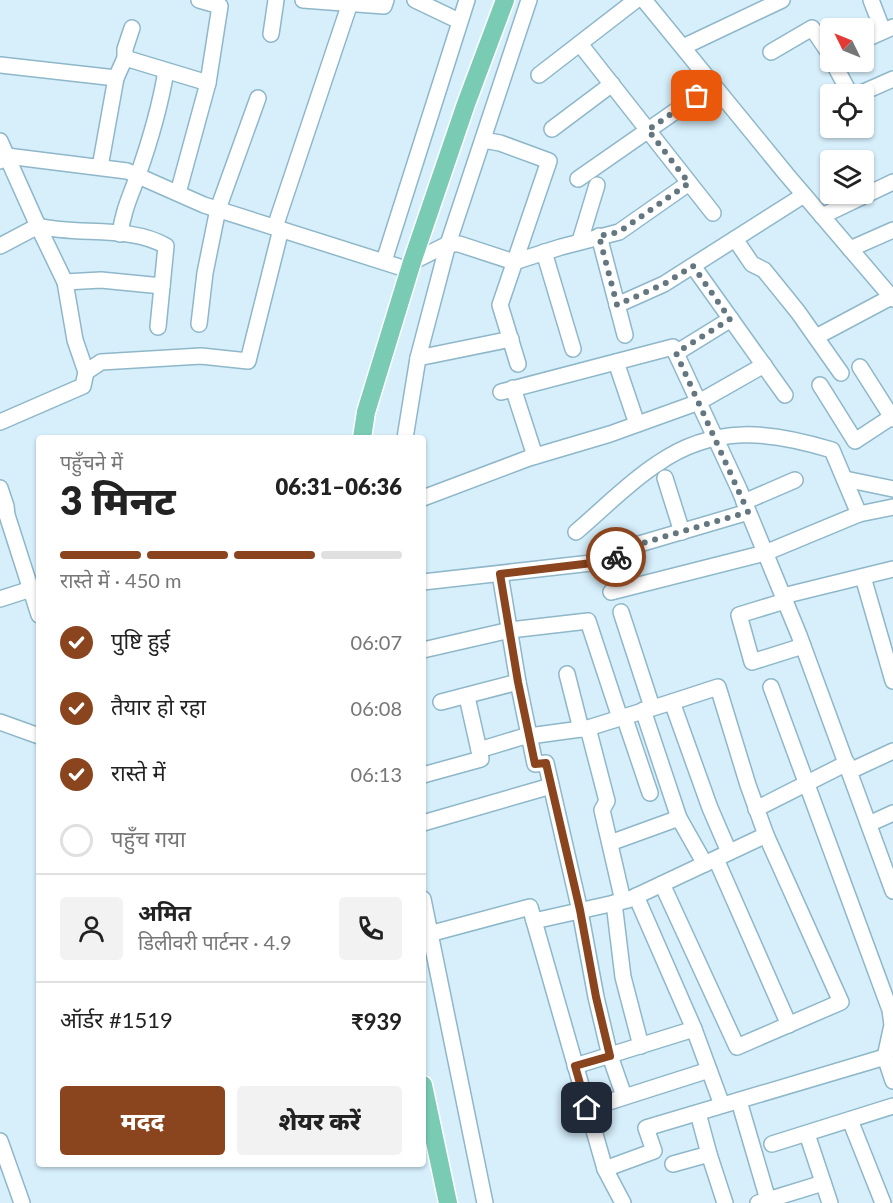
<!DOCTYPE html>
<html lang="hi">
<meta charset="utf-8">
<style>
body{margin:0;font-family:Lato,"Noto Sans Devanagari",sans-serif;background:#f2f2f2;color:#222;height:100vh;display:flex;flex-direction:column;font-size:22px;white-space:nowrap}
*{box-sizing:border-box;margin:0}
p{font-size:20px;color:#767676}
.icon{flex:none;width:33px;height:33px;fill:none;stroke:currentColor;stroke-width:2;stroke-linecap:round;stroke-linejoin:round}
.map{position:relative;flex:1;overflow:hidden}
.details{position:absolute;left:36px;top:435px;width:390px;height:732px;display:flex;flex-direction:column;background:#fff;border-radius:6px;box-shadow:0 2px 4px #0004}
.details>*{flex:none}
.needle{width:39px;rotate:313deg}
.tools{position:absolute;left:820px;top:18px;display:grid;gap:12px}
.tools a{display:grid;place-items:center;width:54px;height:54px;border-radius:6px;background:#fff;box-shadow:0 2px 4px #0004;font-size:30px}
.pin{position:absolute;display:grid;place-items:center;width:51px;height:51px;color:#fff;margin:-26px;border-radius:12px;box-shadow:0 3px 9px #0006}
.courier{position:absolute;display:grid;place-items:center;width:60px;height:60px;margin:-30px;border:4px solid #8a451e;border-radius:50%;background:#fff;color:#222;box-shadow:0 2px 8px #0007}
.head em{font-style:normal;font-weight:800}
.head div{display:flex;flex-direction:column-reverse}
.head{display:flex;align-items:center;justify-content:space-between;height:102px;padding:0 24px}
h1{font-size:39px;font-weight:800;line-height:45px}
.bar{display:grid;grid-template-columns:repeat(4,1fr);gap:9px 6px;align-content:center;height:72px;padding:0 24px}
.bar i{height:8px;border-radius:4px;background:#e0e0e0}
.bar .on{background:#8a451e}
.bar p{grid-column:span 4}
.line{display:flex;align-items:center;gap:15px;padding:0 24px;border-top:2px solid #e0e0e0}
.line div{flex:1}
.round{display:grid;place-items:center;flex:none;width:63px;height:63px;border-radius:6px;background:#f2f2f2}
ol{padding:0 24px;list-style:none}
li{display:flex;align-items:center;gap:18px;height:66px}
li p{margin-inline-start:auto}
li .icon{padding:6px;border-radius:50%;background:#8a451e;color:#fff;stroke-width:4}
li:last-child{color:#767676}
li i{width:33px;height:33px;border:3px solid #e0e0e0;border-radius:50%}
.primary-button{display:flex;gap:12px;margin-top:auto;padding:12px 24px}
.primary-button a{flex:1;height:69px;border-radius:6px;background:#8a451e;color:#fff;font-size:24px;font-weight:800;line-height:69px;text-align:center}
.primary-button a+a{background:#f2f2f2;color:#222}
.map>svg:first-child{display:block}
</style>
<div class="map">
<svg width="893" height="1203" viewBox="0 0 893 1203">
<rect width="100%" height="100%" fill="#d6effb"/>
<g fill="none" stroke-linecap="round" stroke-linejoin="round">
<defs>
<g id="minor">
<polyline points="199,0 220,6 208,83"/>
<polyline points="303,0 384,6 386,0"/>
<polyline points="415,0 459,21"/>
<polyline points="644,0 787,175 893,299"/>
<polyline points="871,0 883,31"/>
<polyline points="271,34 276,0"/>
<polyline points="864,40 893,27"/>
<polyline points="580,44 713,213"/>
<polyline points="683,47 782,0"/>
<polyline points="771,52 812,28 831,56"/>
<polyline points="125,58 208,83 178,193"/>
<polyline points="833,62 850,94"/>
<polyline points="0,65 116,78"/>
<polyline points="539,75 636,0"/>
<polyline points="859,94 893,79"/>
<polyline points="829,107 831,107"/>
<polyline points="552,129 612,84"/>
<polyline points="483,140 500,143 549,161 500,305 518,364"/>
<polyline points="0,141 38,226 0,246"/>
<polyline points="0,161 7,156 127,171 204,205 409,270"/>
<polyline points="100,167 116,78 125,58 125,49 132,28"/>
<polyline points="578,179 713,85"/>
<polyline points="822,216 893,182"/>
<path d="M120,234C123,211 130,197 138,175C150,141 160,107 166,71"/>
<polyline points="599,236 625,335"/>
<polyline points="735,239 752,264 764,270 798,312 841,373"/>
<polyline points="580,241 597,185"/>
<polyline points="850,249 893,230"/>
<polyline points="544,252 573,349"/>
<polyline points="384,261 467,0"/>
<polyline points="412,262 448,244 459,244 514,262 561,247 619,232 689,183"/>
<polyline points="693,266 785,395"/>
<polyline points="65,282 101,280 162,286"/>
<polyline points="617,305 664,284 804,195"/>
<polyline points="199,324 205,273 218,209 258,98"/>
<polyline points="816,337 891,297"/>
<polyline points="676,353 731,319"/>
<polyline points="418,358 511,339"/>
<polyline points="616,362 637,424"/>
<polyline points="860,367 893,419"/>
<polyline points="86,372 101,362 201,356 248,361 281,229 275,227 350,3"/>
<polyline points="820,385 855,441 893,416"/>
<polyline points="513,388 535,456"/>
<polyline points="501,392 673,347 739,489 799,635 893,891"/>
<path d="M0,422L83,386L86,372L75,340L65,282L38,226C78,236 130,225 166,246L158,327"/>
<polyline points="405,438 418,358 448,244 529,0"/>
<polyline points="665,478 682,532"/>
<polyline points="845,479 893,489"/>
<polyline points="0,488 6,506 7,515 39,615"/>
<polyline points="423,498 529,458 610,434 699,402 764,365"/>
<polyline points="744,502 795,480"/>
<path d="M576,532C602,510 629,482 657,464C714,424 770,431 832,450L859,514"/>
<polyline points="500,574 518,682 535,764 546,763 580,911 596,997 610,1056 624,1096"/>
<polyline points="863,577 893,681"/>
<polyline points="423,582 609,561 636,545 748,512"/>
<polyline points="611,592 765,553 859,514 893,507"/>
<polyline points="783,596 893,569"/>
<polyline points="0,599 31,589"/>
<polyline points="785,601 739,615 752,662 803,646"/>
<polyline points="621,612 652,707"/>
<polyline points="423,650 510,630 588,621 620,718"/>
<polyline points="567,674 581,729"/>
<polyline points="771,687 890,1010 892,1025 885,1057 893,1081"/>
<polyline points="441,702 518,682"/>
<polyline points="643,710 679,818 705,864"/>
<polyline points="624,716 650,793"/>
<polyline points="0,722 39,736"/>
<polyline points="588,728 607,801 602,810 623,901"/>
<polyline points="479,750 522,737 588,728 672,702 710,808 729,852"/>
<polyline points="850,771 893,751"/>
<polyline points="423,775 481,759 467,697"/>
<polyline points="756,809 847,763"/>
<polyline points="423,823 551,786"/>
<polyline points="869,824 893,813"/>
<polyline points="610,843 679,818"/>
<polyline points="716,859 789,1025"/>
<polyline points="662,884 737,1047 841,1002 766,835 748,785 718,687 672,702"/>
<polyline points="636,896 694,1029 722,1105"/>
<polyline points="423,899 485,1203"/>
<polyline points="614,903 623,977 641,1046"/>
<polyline points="534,921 628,900 766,835"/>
<polyline points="429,934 530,907 605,1169 623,1203"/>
<polyline points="575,1066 694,1029"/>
<polyline points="739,1101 768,1200"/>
<polyline points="587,1109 709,1070"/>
<polyline points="698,1113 709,1154"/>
<polyline points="850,1120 883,1203"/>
<polyline points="807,1134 830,1203"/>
<polyline points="0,1141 22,1203"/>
<polyline points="772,1144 893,1106"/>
<polyline points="673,1164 709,1154 725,1203"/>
<polyline points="605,1169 654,1151 646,1128 885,1057"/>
<polyline points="758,1203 823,1183"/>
</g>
<g id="major">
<polyline points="362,438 366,412 412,262 466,104 505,0"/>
<polyline points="423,1085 448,1203"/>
</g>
</defs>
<use href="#minor" stroke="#8eb7c9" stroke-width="18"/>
<use href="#major" stroke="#fff" stroke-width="21"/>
<use href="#minor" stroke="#fff" stroke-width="15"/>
<use href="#major" stroke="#7acbb3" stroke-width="18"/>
</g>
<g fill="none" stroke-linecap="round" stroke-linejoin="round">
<polyline stroke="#647780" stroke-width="6" stroke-dasharray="0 10.8" points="616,557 636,545 748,512 676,353 730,319 693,266 664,284 617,305 599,236 619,232 689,183 648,130 697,96"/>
<polyline stroke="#8a451e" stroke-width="8" points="587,1108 575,1066 610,1056 596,997 580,910 546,763 535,764 518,682 500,574 609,561 616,557"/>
</g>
</svg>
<div class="tools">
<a><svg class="needle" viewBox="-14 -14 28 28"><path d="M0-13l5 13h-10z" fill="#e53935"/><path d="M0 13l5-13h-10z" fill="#767676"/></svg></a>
<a><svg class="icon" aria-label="locate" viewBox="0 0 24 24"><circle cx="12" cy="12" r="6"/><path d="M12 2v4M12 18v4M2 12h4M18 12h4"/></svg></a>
<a><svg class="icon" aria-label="layers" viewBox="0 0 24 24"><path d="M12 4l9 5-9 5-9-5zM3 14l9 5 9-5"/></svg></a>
</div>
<div class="pin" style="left:697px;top:96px;background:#ea580c"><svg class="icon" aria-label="bag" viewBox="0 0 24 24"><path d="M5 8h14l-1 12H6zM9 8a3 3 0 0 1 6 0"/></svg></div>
<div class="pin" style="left:587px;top:1108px;background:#1f2937"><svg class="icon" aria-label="home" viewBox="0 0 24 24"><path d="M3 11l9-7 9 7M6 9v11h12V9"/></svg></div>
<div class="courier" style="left:616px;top:557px"><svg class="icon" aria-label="bike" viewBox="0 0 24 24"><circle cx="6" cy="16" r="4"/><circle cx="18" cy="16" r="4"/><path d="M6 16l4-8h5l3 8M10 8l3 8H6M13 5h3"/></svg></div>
<section class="details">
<div class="head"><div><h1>3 मिनट</h1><p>पहुँचने में</p></div><em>06:31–06:36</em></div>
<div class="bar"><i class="on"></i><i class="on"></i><i class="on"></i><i></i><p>रास्ते में · 450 m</p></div>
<ol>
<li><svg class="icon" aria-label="check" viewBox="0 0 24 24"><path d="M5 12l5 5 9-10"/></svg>पुष्टि हुई<p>06:07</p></li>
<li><svg class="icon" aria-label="check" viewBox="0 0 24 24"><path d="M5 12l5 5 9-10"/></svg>तैयार हो रहा<p>06:08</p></li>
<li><svg class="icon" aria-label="check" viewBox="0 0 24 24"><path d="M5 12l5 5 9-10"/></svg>रास्ते में<p>06:13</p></li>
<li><i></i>पहुँच गया</li>
</ol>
<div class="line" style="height:108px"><a class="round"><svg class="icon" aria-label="person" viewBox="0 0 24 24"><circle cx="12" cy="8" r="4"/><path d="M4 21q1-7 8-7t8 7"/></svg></a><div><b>अमित</b><p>डिलीवरी पार्टनर · 4.9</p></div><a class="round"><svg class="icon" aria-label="phone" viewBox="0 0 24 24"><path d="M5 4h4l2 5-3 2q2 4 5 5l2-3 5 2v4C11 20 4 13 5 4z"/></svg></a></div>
<div class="line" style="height:78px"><div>ऑर्डर #1519</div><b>₹939</b></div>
<div class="primary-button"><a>मदद</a><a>शेयर करें</a></div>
</section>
</div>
